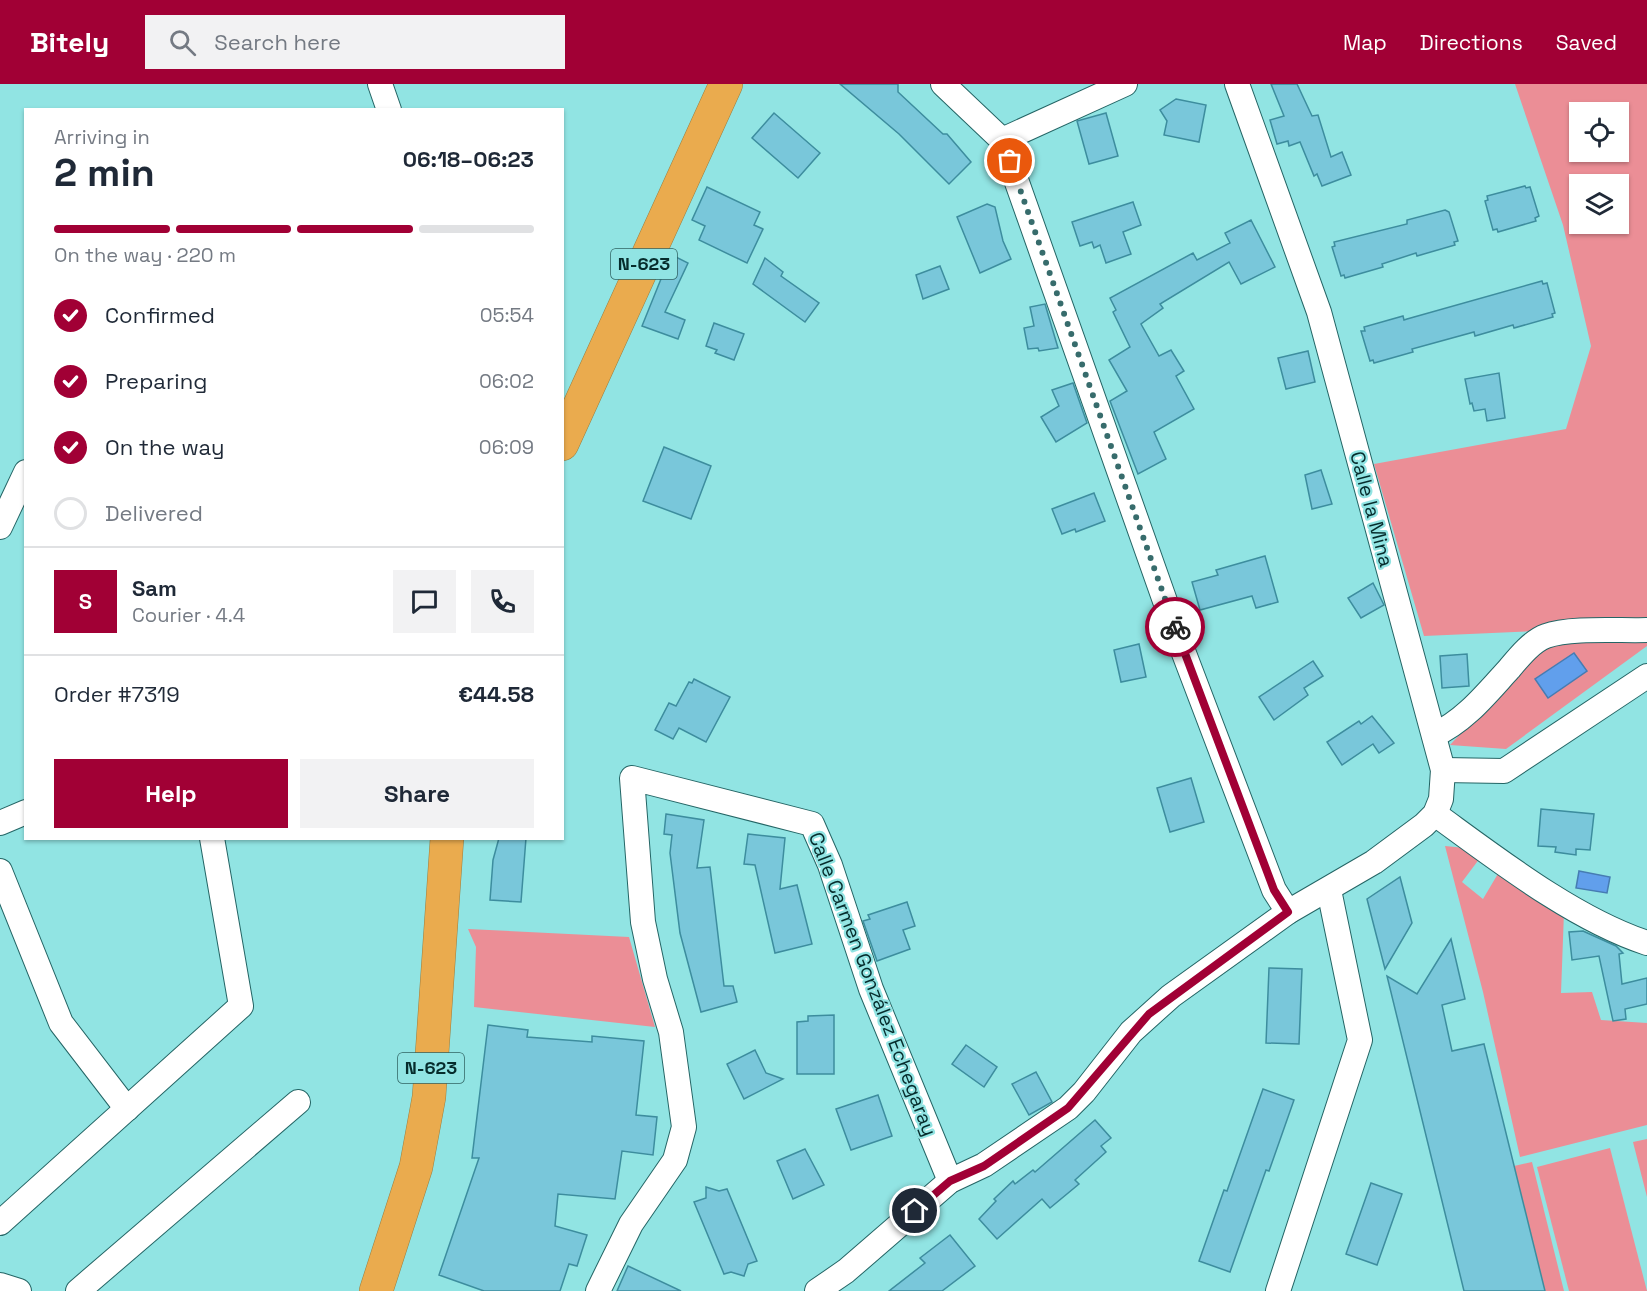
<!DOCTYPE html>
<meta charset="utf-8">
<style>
body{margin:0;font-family:"Space Grotesk",sans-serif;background:#f2f2f3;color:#1f2937;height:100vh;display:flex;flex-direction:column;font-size:22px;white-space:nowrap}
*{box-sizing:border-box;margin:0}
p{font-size:20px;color:#747a83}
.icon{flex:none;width:33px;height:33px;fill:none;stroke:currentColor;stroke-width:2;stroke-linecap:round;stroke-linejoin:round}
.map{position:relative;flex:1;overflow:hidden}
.sheet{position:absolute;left:24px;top:24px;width:540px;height:732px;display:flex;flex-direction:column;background:#fff;border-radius:0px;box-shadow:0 2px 4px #0004}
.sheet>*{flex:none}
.tools{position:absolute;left:1569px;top:18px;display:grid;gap:12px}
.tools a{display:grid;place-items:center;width:60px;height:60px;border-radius:0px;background:#fff;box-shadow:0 2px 4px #0004;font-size:30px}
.pin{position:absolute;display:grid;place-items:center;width:51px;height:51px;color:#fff;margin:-26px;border:3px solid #fff;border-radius:50%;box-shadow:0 2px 6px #0007}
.courier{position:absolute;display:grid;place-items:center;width:60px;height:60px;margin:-30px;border:4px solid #a10035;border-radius:50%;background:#fff;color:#222;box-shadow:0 2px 8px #0007}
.summary em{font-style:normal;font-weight:600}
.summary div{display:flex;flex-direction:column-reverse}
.summary{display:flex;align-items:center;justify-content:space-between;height:102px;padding:0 30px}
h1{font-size:39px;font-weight:600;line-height:45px}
.bar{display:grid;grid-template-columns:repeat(4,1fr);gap:9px 6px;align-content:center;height:72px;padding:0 30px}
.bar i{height:8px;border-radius:4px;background:#e0e1e3}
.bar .current{background:#a10035}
.bar p{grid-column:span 4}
.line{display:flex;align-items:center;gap:15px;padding:0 30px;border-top:2px solid #e0e1e3}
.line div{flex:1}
.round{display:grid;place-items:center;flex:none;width:63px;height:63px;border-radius:0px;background:#f2f2f3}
ol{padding:0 30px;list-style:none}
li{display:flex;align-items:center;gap:18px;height:66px}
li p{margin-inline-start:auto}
li .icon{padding:6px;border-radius:50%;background:#a10035;color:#fff;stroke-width:4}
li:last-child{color:#747a83}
li i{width:33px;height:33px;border:3px solid #e0e1e3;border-radius:50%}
.primary-button{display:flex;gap:12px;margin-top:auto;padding:12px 30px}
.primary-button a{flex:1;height:69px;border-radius:0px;background:#a10035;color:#fff;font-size:24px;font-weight:600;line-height:69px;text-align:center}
.primary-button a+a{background:#f2f2f3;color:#1f2937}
header{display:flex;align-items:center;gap:36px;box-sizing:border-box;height:84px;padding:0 30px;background:#a10035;color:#fff}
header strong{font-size:28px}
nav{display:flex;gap:33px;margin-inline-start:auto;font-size:21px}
.search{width:420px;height:54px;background:#f2f2f3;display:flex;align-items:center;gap:15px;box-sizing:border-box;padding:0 21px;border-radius:0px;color:#747a83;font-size:22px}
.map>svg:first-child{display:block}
</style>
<header>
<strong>Bitely</strong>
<div class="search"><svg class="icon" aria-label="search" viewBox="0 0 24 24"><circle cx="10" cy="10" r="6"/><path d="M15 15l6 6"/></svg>Search here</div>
<nav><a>Map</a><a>Directions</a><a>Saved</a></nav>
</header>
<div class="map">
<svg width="1647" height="1207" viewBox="0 0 1647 1207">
<rect width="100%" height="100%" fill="#91e4e3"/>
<g fill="#eb8e96" fill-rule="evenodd">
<path d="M1515,0H1647V542L1424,552L1374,380L1566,345L1591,262L1563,141ZM1580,28H1618V68H1580ZM1580,100H1618V140H1580Z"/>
<polygon points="1647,550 1647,562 1506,665 1450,661 1515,591 1550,561"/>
<polygon points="1445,762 1465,764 1480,774 1462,798 1483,815 1499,788 1564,828 1561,909 1592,908 1601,936 1647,939 1647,1041 1520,1073 1483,908"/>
<polygon points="468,845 629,853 655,943 474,923 476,863"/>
<polygon points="1647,1055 1647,1113 1633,1058"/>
<polygon points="1610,1064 1647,1207 1569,1207 1537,1083"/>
<polygon points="1532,1078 1564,1207 1545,1207 1514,1082"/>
</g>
<g fill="#619fec" stroke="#467cb2" stroke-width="1.5">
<polygon points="1574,569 1587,587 1548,614 1535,595"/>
<polygon points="1579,787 1610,793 1607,809 1576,804"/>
</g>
<g fill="#79c7da" stroke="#3d8d9e" stroke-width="1.5">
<polygon points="840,0 898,0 898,8 943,50 947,50 971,78 949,100 899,50"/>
<polygon points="1271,0 1297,0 1312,32 1318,31 1331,73 1342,68 1351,91 1322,102 1317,90 1314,92 1300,58 1289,62 1288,57 1277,60 1270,36 1284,32"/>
<polygon points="1176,15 1206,21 1199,58 1164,51 1167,37 1160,26"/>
<polygon points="774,29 820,69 798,94 752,54"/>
<polygon points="1106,29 1118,72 1089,80 1077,37"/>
<polygon points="1525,102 1526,104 1530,103 1539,132 1535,134 1536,137 1498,148 1497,145 1493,146 1485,117 1488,116 1487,112"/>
<polygon points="707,103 760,128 754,141 763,145 747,179 699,156 705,142 692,136"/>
<polygon points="1133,118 1141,141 1123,148 1131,170 1106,179 1100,161 1094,164 1092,158 1080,162 1072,138"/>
<polygon points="987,120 995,123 1003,157 1011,175 980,189 957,133"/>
<polygon points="1445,126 1449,128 1458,157 1454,158 1455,161 1417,172 1416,169 1382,180 1383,183 1345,194 1344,191 1341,192 1332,163 1335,162 1334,158 1407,140 1407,136"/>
<polygon points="1251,136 1275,183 1241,200 1229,178 1160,220 1163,224 1141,240 1159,272 1171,266 1184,287 1176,292 1194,325 1154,348 1166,375 1138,390 1110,317 1127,307 1109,276 1130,263 1113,228 1116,226 1110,214 1193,169 1197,176 1230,159 1225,149"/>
<polygon points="670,170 688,179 665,228 685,236 678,255 642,242 661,195 658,194"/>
<polygon points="765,174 783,188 781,192 819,219 805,238 753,200"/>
<polygon points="940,182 949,205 923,215 916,191"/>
<polygon points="1542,197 1543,200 1547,199 1555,229 1552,230 1553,233 1514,244 1513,241 1475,252 1474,248 1412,265 1413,268 1374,279 1373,276 1370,277 1361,247 1365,247 1364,243 1403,232 1404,236 1407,235"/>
<polygon points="1045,220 1058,264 1039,267 1038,264 1028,265 1024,244 1034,242 1030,223"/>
<polygon points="714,239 744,250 734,276 715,269 717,266 706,262"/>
<polygon points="1308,267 1315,298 1286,305 1278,274"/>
<polygon points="1499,289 1505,334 1487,337 1485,325 1474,327 1472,319 1470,320 1465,295"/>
<polygon points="1073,299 1087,339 1056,358 1041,333 1059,322 1052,306"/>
<polygon points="664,363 711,382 691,435 643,417"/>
<polygon points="1321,386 1332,420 1312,425 1305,391"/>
<polygon points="1094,409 1105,437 1076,448 1075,445 1062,450 1052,425"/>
<polygon points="1265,472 1278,518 1256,524 1252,512 1200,526 1192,498 1218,491 1216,486"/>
<polygon points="1373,499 1384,521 1361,534 1348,514"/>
<polygon points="1139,560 1146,593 1121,598 1114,566"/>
<polygon points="1467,570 1469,602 1442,604 1440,572"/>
<polygon points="1313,577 1323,592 1304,604 1308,611 1274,636 1259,613"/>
<polygon points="694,595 730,613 706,658 679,644 673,655 655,646 669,619 676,622 689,598 692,599"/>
<polygon points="1372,632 1394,659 1379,669 1373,660 1342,681 1327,658 1359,637 1361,640"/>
<polygon points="1191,694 1204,738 1170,748 1157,704"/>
<polygon points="1541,725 1594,730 1590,766 1576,765 1576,771 1555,768 1556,763 1538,762"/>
<polygon points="666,730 704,736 697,784 710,783 724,902 733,902 737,918 701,928 680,849 670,769 672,751 664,750"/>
<polygon points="748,750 785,754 780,805 797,801 812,860 775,869 755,781 744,780"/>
<polygon points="499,754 526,754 521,818 490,816 493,776"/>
<polygon points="1400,793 1412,839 1385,885 1367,815"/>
<polygon points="907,818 915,842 903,846 910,865 877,877 863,837 870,835 868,831"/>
<polygon points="1583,847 1616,862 1623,869 1619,870 1622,900 1647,894 1647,920 1625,925 1626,935 1613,937 1599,872 1572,876 1569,848"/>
<polygon points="1451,855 1465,915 1442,921 1452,967 1484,960 1545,1207 1464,1207 1387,892 1417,910"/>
<polygon points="1269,884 1302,885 1299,960 1266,959"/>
<polygon points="834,931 834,990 797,990 797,938 808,937 808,932"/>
<polygon points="488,941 528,946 527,953 592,958 592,952 644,957 636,1031 657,1033 653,1071 622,1067 615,1115 558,1110 555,1142 587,1151 577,1182 569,1180 560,1207 484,1207 439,1191 479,1074 472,1074"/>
<polygon points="966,961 997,983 984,1003 952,980"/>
<polygon points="755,966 766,989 783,995 744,1015 727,980"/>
<polygon points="1036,988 1052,1018 1029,1031 1012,1000"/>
<polygon points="1263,1005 1294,1016 1269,1087 1266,1086 1230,1188 1199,1177 1224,1106 1227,1107"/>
<polygon points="878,1011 892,1052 851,1066 836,1025"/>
<polygon points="1095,1036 1111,1054 1101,1062 1106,1068 1075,1096 1079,1100 1050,1124 1042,1115 997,1155 979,1135 996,1117 994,1115 1013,1097 1015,1100 1033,1086 1035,1088"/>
<polygon points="805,1065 824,1101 793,1115 777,1077"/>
<polygon points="1371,1099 1402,1110 1377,1181 1346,1170"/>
<polygon points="706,1103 719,1107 727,1105 757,1177 748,1180 744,1192 731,1188 724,1190 694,1118 706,1114"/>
<polygon points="950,1151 975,1182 942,1207 889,1207 925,1179 920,1174"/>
<polygon points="628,1182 681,1207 617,1207"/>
</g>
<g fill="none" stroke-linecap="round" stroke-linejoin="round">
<defs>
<g id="street">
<polyline points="380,0 389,26"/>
<polyline points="943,0 1002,56 1177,551 1274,806 1288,828"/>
<polyline points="1002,56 1125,0"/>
<polyline points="0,443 26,388"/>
<path d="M1434,651C1465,637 1487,609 1509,585C1519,573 1532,557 1546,552C1570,543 1621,547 1647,546"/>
<polyline points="1443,686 1504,687 1647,592"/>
<path d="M1435,730C1497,775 1574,835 1647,859"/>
<polyline points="0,739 26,728"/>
<polyline points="0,787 61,939 127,1025"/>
<polyline points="0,1139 241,922 212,754"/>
<polyline points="0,1201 19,1207"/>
<polyline points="78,1207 298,1018"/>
<polyline points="598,1207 631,1140 675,1076 684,1043 671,948 655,895 643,838 632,694 812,740 830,781 871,905 950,1097"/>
<polyline points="817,1207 846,1187 950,1097 984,1081 1068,1024 1084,1008 1131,948 1171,912 1288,828 1374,778 1424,741 1435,730 1441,715 1443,686 1319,228 1237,0"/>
<polyline points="1278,1207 1360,956 1329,806"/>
</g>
<g id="highway">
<polyline points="562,360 726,0"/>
<polyline points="376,1207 416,1083 429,1013 447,754"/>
</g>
</defs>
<use href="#street" stroke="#246565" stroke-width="26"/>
<use href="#highway" stroke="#9a7f42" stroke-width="34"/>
<use href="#street" stroke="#fff" stroke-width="24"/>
<use href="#highway" stroke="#eaab4e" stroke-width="33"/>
</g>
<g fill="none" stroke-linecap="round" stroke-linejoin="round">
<polyline stroke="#376c6c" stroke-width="6" stroke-dasharray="0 10.8" points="1010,77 1175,543"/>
<polyline stroke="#a10035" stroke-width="8" points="915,1127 950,1097 984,1082 1068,1024 1149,930 1288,828 1274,806 1175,543"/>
</g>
<g text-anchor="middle" stroke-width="4.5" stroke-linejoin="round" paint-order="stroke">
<g fill="#91e4e3" stroke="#306363" stroke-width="1.5">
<rect x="611" y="165" width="66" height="30" rx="4.5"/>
<rect x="398" y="969" width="66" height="30" rx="4.5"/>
</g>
<g font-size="18" font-weight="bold" fill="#062c2c">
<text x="644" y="186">N-623</text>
<text x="431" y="990">N-623</text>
</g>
<g font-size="20" fill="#062c2c" stroke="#91e4e3">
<text transform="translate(1372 425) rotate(75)" y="7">Calle la Mina</text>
<text transform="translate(873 900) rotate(69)" y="7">Calle Carmen González Echegaray</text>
</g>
</g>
</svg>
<div class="tools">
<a><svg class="icon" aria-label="locate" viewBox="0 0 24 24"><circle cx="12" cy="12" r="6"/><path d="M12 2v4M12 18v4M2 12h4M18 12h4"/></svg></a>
<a><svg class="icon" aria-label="layers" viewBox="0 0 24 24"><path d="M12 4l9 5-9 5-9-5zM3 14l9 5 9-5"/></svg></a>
</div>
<div class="pin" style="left:1010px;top:77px;background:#ea580c"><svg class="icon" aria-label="bag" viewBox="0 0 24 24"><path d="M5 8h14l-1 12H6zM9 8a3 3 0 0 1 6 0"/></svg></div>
<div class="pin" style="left:915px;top:1127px;background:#1f2937"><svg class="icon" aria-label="home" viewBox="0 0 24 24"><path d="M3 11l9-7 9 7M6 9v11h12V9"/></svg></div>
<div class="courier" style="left:1175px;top:543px"><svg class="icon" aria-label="bike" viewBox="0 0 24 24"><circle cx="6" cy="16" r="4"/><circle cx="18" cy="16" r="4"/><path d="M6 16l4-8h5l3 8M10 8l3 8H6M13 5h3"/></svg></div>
<section class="sheet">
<div class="summary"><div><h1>2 min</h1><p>Arriving in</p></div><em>06:18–06:23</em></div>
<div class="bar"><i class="current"></i><i class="current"></i><i class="current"></i><i></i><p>On the way · 220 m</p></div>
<ol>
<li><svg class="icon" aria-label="check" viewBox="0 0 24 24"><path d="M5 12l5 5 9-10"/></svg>Confirmed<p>05:54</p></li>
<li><svg class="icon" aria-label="check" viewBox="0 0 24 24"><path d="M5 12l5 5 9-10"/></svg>Preparing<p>06:02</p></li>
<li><svg class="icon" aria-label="check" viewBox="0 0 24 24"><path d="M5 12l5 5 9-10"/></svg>On the way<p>06:09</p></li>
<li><i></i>Delivered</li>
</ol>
<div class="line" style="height:108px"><b class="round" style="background:#a10035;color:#fff">S</b><div><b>Sam</b><p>Courier · 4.4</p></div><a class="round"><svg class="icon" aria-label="chat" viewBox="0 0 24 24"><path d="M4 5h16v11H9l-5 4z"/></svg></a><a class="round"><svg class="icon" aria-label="phone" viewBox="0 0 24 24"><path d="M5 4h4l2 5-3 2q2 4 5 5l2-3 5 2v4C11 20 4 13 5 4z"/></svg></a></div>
<div class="line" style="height:78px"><div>Order #7319</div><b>€44.58</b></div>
<div class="primary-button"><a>Help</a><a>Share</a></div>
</section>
</div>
